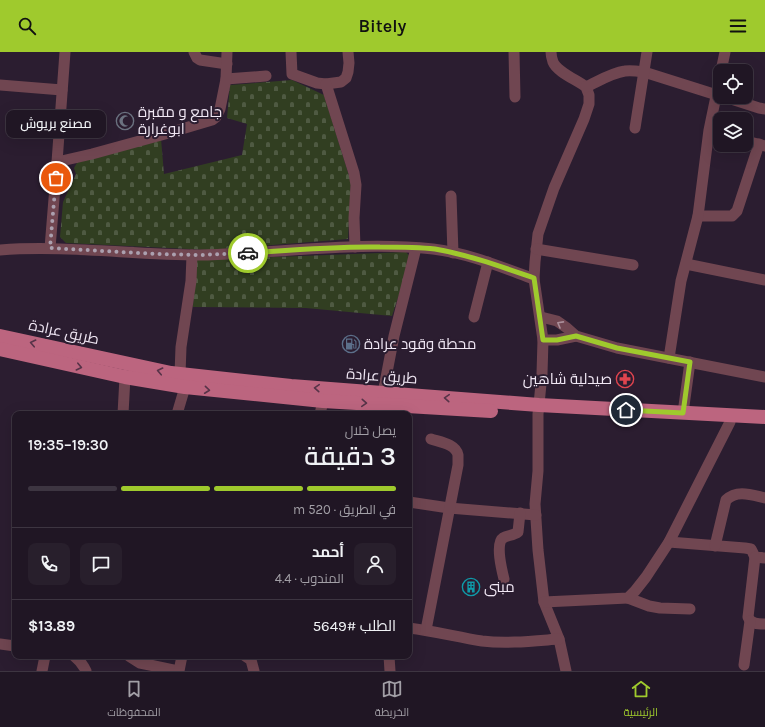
<!DOCTYPE html>
<html lang="ar">
<meta charset="utf-8">
<style>
body{margin:0;font-family:Karla,Cairo,sans-serif;background:#281f2c;color:#f1f3f6;direction:rtl;height:100vh;display:flex;flex-direction:column;font-size:15px;white-space:nowrap}
*{box-sizing:border-box;margin:0}
p{font-size:13px;color:#a29fa6}
.icon{flex:none;width:22px;height:22px;fill:none;stroke:currentColor;stroke-width:2;stroke-linecap:round;stroke-linejoin:round}
.map{position:relative;flex:1;overflow:hidden;direction:ltr}
.details{position:absolute;left:12px;top:359px;width:400px;height:248px;display:flex;flex-direction:column;background:#201624;border-radius:8px;box-shadow:0 4px 16px #0002,0 0 0 1px #3d3541;direction:rtl}
.details>*{flex:none}
.fabs{position:absolute;left:713px;top:12px;display:grid;gap:8px}
.fabs a{display:grid;place-items:center;width:40px;height:40px;border-radius:8px;background:#201624;box-shadow:0 4px 16px #0002,0 0 0 1px #3d3541;font-size:20px}
.pin{position:absolute;display:grid;place-items:center;width:34px;height:34px;color:#fff;margin:-17px;border:2px solid #fff;border-radius:50%;box-shadow:0 1px 4px #0007}
.courier{position:absolute;display:grid;place-items:center;width:40px;height:40px;margin:-20px;border:3px solid #9fca2d;border-radius:50%;background:#fff;color:#222;box-shadow:0 1px 5px #0007}
.bubble{position:absolute;height:28px;border-radius:8px;background:#201624;box-shadow:0 4px 16px #0002,0 0 0 1px #3d3541;font-size:13px;font-weight:600;line-height:28px;text-align:center;direction:rtl}
.summary em{font-style:normal;font-weight:600}
.summary div{display:flex;flex-direction:column-reverse}
.summary{display:flex;align-items:center;justify-content:space-between;height:68px;padding:0 16px}
h1{font-size:26px;font-weight:600;line-height:30px}
.bar{display:grid;grid-template-columns:repeat(4,1fr);gap:6px 4px;align-content:center;height:48px;padding:0 16px}
.bar i{height:5px;border-radius:3px;background:#3d3541}
.bar .on{background:#9fca2d}
.bar p{grid-column:span 4}
.line{display:flex;align-items:center;gap:10px;padding:0 16px;border-top:1px solid #3d3541}
.line div{flex:1}
.round{display:grid;place-items:center;flex:none;width:42px;height:42px;border-radius:8px;background:#281f2c}
header{display:flex;justify-content:space-between;align-items:center;height:52px;padding:0 16px;background:#9fca2d;color:#111;font-size:18px;font-weight:600}
.dock{display:flex;justify-content:space-around;align-items:center;height:56px;border-top:1px solid #3d3541;background:#201624;font-size:11px;color:#a29fa6}
.dock a{display:grid;justify-items:center;gap:2px}
.dock .on{color:#9fca2d}
.map>svg:first-child{display:block}
</style>
<header><svg class="icon" aria-label="menu" viewBox="0 0 24 24"><path d="M4 6h16M4 12h16M4 18h16"/></svg>Bitely<svg class="icon" aria-label="search" viewBox="0 0 24 24"><circle cx="10" cy="10" r="6"/><path d="M15 15l6 6"/></svg></header>
<div class="map">
<svg width="765" height="619" viewBox="0 0 765 619">
<defs>
<pattern id="cemetery-stones" width="16" height="16" patternUnits="userSpaceOnUse"><rect width="16" height="16" fill="#313e21"/><path d="M2 7V4a2 2 0 0 1 4 0v3zM10 15v-3a2 2 0 0 1 4 0v3z" fill="#4f5a42"/></pattern>
</defs>
<rect width="100%" height="100%" fill="#2b1d30"/>
<g fill="url(#cemetery-stones)">
<polygon points="292,28 324,43 351,130 348,187 209,198 66,191 60,185 63,150 76,122 74,116 78,109 161,87 164,122 242,103 247,72 227,66 230,33"/>
<polygon points="406,200 411,206 392,264 306,256 193,255 195,208"/>
</g>
<g fill="none" stroke-linecap="round" stroke-linejoin="round">
<g stroke="#704651" stroke-width="11">
<polyline points="194,0 197,6 200,8 227,12"/>
<polyline points="291,0 292,22 317,31 326,32 341,30 346,26 348,20 349,11 348,0"/>
<polyline points="514,0 515,45"/>
<path d="M551,0C551,3 552,7 553,10C557,20 577,28 586,35L589,43V52L584,67L554,136L538,182L535,210L534,227L543,288L542,322L538,362V419L535,452L538,498L544,550L559,587L566,619"/>
<polyline points="721,19 725,0"/>
<polyline points="226,27 266,24"/>
<polyline points="326,32 354,121 356,133 354,166 355,195"/>
<polyline points="0,33 62,38"/>
<path d="M586,35C599,29 611,21 625,19C631,18 637,19 644,20L720,44"/>
<polyline points="725,45 759,56 765,57"/>
<polyline points="635,76 647,0"/>
<polyline points="746,89 765,94"/>
<polyline points="57,110 92,102 165,82 212,68 216,65 220,57 226,27 227,0"/>
<polyline points="451,144 453,201"/>
<polyline points="698,164 732,164 737,159 759,92"/>
<polyline points="50,196 57,110 65,0"/>
<polyline points="536,197 633,213"/>
<path d="M0,198C67,193 133,203 200,203C214,203 228,202 242,201C305,198 370,190 433,197C468,201 501,215 534,227"/>
<polyline points="686,212 765,228"/>
<polyline points="474,265 488,210"/>
<polyline points="541,265 557,269 567,276 576,284 617,296 765,325"/>
<polyline points="543,288 557,288 576,284"/>
<polyline points="669,306 681,229 698,164 709,78 720,25"/>
<polyline points="180,322 181,295 191,229 192,203"/>
<polyline points="383,341 394,284 416,196"/>
<polyline points="683,361 690,310"/>
<polyline points="123,362 125,325"/>
<polyline points="177,362 185,335"/>
<polyline points="320,362 323,349"/>
<polyline points="409,450 449,456 536,463"/>
<polyline points="669,490 745,496 751,497 755,505 765,506"/>
<path d="M715,494L726,448C737,437 752,443 765,446"/>
<path d="M755,505L748,565C751,572 758,572 765,572"/>
<path d="M504,527C502,519 495,491 503,486C507,483 513,484 518,480L520,461"/>
<polyline points="628,546 649,554 660,556 690,557"/>
<polyline points="544,550 628,546 635,539 646,525 669,490 730,370"/>
<path d="M409,576C434,579 457,585 482,589C507,592 533,589 559,587"/>
<path d="M426,578L458,413C458,410 458,406 458,403C456,392 440,390 431,387"/>
<polyline points="0,592 15,594"/>
<path d="M74,604C79,608 83,612 86,619"/>
<polyline points="129,604 140,611 178,619"/>
<polyline points="245,604 251,608 254,619"/>
<polyline points="389,604 390,619"/>
<polyline points="744,613 750,569"/>
<polyline points="42,619 45,604"/>
<polyline points="179,619 182,604"/>
</g>
<g stroke="#bc657f" stroke-width="14">
<polyline points="0,284 171,321 291,334 539,353 765,365"/>
<polyline points="0,297 125,325 185,335 323,349 491,359"/>
</g>
</g>
<defs><path id="oneway-chevron" d="M-2-3.5L2.5 0L-2 3.5" fill="none" stroke-width="1.6" stroke-linecap="round" stroke-linejoin="round"/></defs>
<use stroke="#aa8e9a" href="#oneway-chevron" transform="translate(560 272) rotate(-151)"/>
<g stroke="#563348">
<use href="#oneway-chevron" transform="translate(33 291) rotate(-168)"/>
<use href="#oneway-chevron" transform="translate(79 315) rotate(13)"/>
<use href="#oneway-chevron" transform="translate(160 319) rotate(-168)"/>
<use href="#oneway-chevron" transform="translate(317 336) rotate(-176)"/>
<use href="#oneway-chevron" transform="translate(207 338) rotate(6)"/>
<use href="#oneway-chevron" transform="translate(447 346) rotate(-176)"/>
<use href="#oneway-chevron" transform="translate(364 351) rotate(4)"/>
</g>
<g fill="none" stroke-linecap="round" stroke-linejoin="round">
<polyline stroke="#aba0af" stroke-width="4" stroke-dasharray="0 7.2" points="56,126 50,196 157,202 201,203 248,201"/>
<path stroke="#9fca2d" stroke-width="5" d="M248,201C292,198 336,194 380,195C398,195 417,195 435,197C469,203 502,215 534,226L543,288H557L576,284L617,296L690,310L683,361L626,358"/>
</g>
<defs>
<symbol id="mosque-ring" viewBox="-11 -11 22 22"><circle r="9.5" fill="#2b1d30" stroke="#6b7280" stroke-width="1.5"/><path d="M3.5-4.9A6 6 0 1 0 3.5 4.9A5 5 0 1 1 3.5-4.9Z" fill="#6b7280"/></symbol>
<symbol id="fuel-ring" viewBox="-11 -11 22 22"><circle r="9.5" fill="#2b1d30" stroke="#5c6f8a" stroke-width="1.5"/><path d="M-5.5-6h7V0h2V4h1.3V-2.5L3-4.5l.8-.8L6-3V5H2.5V1h-1V6h-7ZM-4.2-4.7v3.2H.2V-4.7Z" fill="#5c6f8a"/></symbol>
<symbol id="pharmacy-ring" viewBox="-11 -11 22 22"><circle r="9.5" fill="#2b1d30" stroke="#e0444e" stroke-width="1.5"/><path d="M-2-6h4v4h4v4h-4v4h-4v-4h-4v-4h4Z" fill="#e0444e"/></symbol>
<symbol id="building-ring" viewBox="-11 -11 22 22"><circle r="9.5" fill="#2b1d30" stroke="#0f9aa8" stroke-width="1.5"/><path d="M-4-6H4V6H1V3H-1V6H-4ZM-2.5-4.3h1.7v1.8h-1.7ZM.8-4.3h1.7v1.8H.8ZM-2.5-1h1.7V.8h-1.7ZM.8-1h1.7V.8H.8Z" fill="#0f9aa8"/></symbol>
</defs>
<g fill-rule="evenodd">
<use href="#mosque-ring" x="115" y="59" width="20" height="20"/>
<use href="#fuel-ring" x="341" y="282" width="20" height="20"/>
<use href="#pharmacy-ring" x="615" y="317" width="20" height="20"/>
<use href="#building-ring" x="461" y="525" width="20" height="20"/>
</g>
<g text-anchor="middle" stroke-width="4" stroke-linejoin="round" paint-order="stroke">
<g font-size="15" fill="#f0e7f4" stroke="#2b1d30" text-anchor="start">
<text x="138" y="65">جامع و مقبرة<tspan x="138" dy="17">ابوغرارة</tspan></text>
<text x="364" y="297">محطة وقود عرادة</text>
<text x="612" y="332" text-anchor="end">صيدلية شاهين</text>
<text x="484" y="540">مبنى</text>
</g>
<g font-size="15" fill="#f0e7f4" stroke="#2b1d30">
<text transform="translate(64 280) rotate(12)" y="5">طريق عرادة</text>
<text transform="translate(382 324) rotate(4)" y="5">طريق عرادة</text>
</g>
</g>
</svg>
<div class="fabs">
<a><svg class="icon" aria-label="locate" viewBox="0 0 24 24"><circle cx="12" cy="12" r="6"/><path d="M12 2v4M12 18v4M2 12h4M18 12h4"/></svg></a>
<a><svg class="icon" aria-label="layers" viewBox="0 0 24 24"><path d="M12 4l9 5-9 5-9-5zM3 14l9 5 9-5"/></svg></a>
</div>
<div class="pin" style="left:56px;top:126px;background:#ea580c"><svg class="icon" aria-label="bag" viewBox="0 0 24 24"><path d="M5 8h14l-1 12H6zM9 8a3 3 0 0 1 6 0"/></svg></div>
<div class="pin" style="left:626px;top:358px;background:#1f2937"><svg class="icon" aria-label="home" viewBox="0 0 24 24"><path d="M3 11l9-7 9 7M6 9v11h12V9"/></svg></div>
<div class="courier" style="left:248px;top:201px"><svg class="icon" aria-label="car" viewBox="0 0 24 24"><path d="M5 17H2v-5l4-1 3-4h7l3 4 3 1v5h-3M9 17h6M6 11h13"/><circle cx="7" cy="17" r="2"/><circle cx="17" cy="17" r="2"/></svg></div>
<div class="bubble" style="left:6px;top:58px;width:100px">مصنع بريوش</div>
<section class="details">
<div class="summary"><div><h1>3 دقيقة</h1><p>يصل خلال</p></div><em>19:30–19:35</em></div>
<div class="bar"><i class="on"></i><i class="on"></i><i class="on"></i><i></i><p>في الطريق · 520 m</p></div>
<div class="line" style="height:72px"><a class="round"><svg class="icon" aria-label="person" viewBox="0 0 24 24"><circle cx="12" cy="8" r="4"/><path d="M4 21q1-7 8-7t8 7"/></svg></a><div><b>أحمد</b><p>المندوب · 4.4</p></div><a class="round"><svg class="icon" aria-label="chat" viewBox="0 0 24 24"><path d="M4 5h16v11H9l-5 4z"/></svg></a><a class="round"><svg class="icon" aria-label="phone" viewBox="0 0 24 24"><path d="M5 4h4l2 5-3 2q2 4 5 5l2-3 5 2v4C11 20 4 13 5 4z"/></svg></a></div>
<div class="line" style="height:52px"><div>الطلب #5649</div><b>$13.89</b></div>
</section>
</div>
<nav class="dock">
<a class="on"><svg class="icon" aria-label="home" viewBox="0 0 24 24"><path d="M3 11l9-7 9 7M6 9v11h12V9"/></svg>الرئيسية</a>
<a><svg class="icon" aria-label="map" viewBox="0 0 24 24"><path d="M3 6l6-2 6 2 6-2v14l-6 2-6-2-6 2zM9 4v14M15 6v14"/></svg>الخريطة</a>
<a><svg class="icon" aria-label="saved" viewBox="0 0 24 24"><path d="M7 4h10v16l-5-4-5 4z"/></svg>المحفوظات</a>
</nav>
